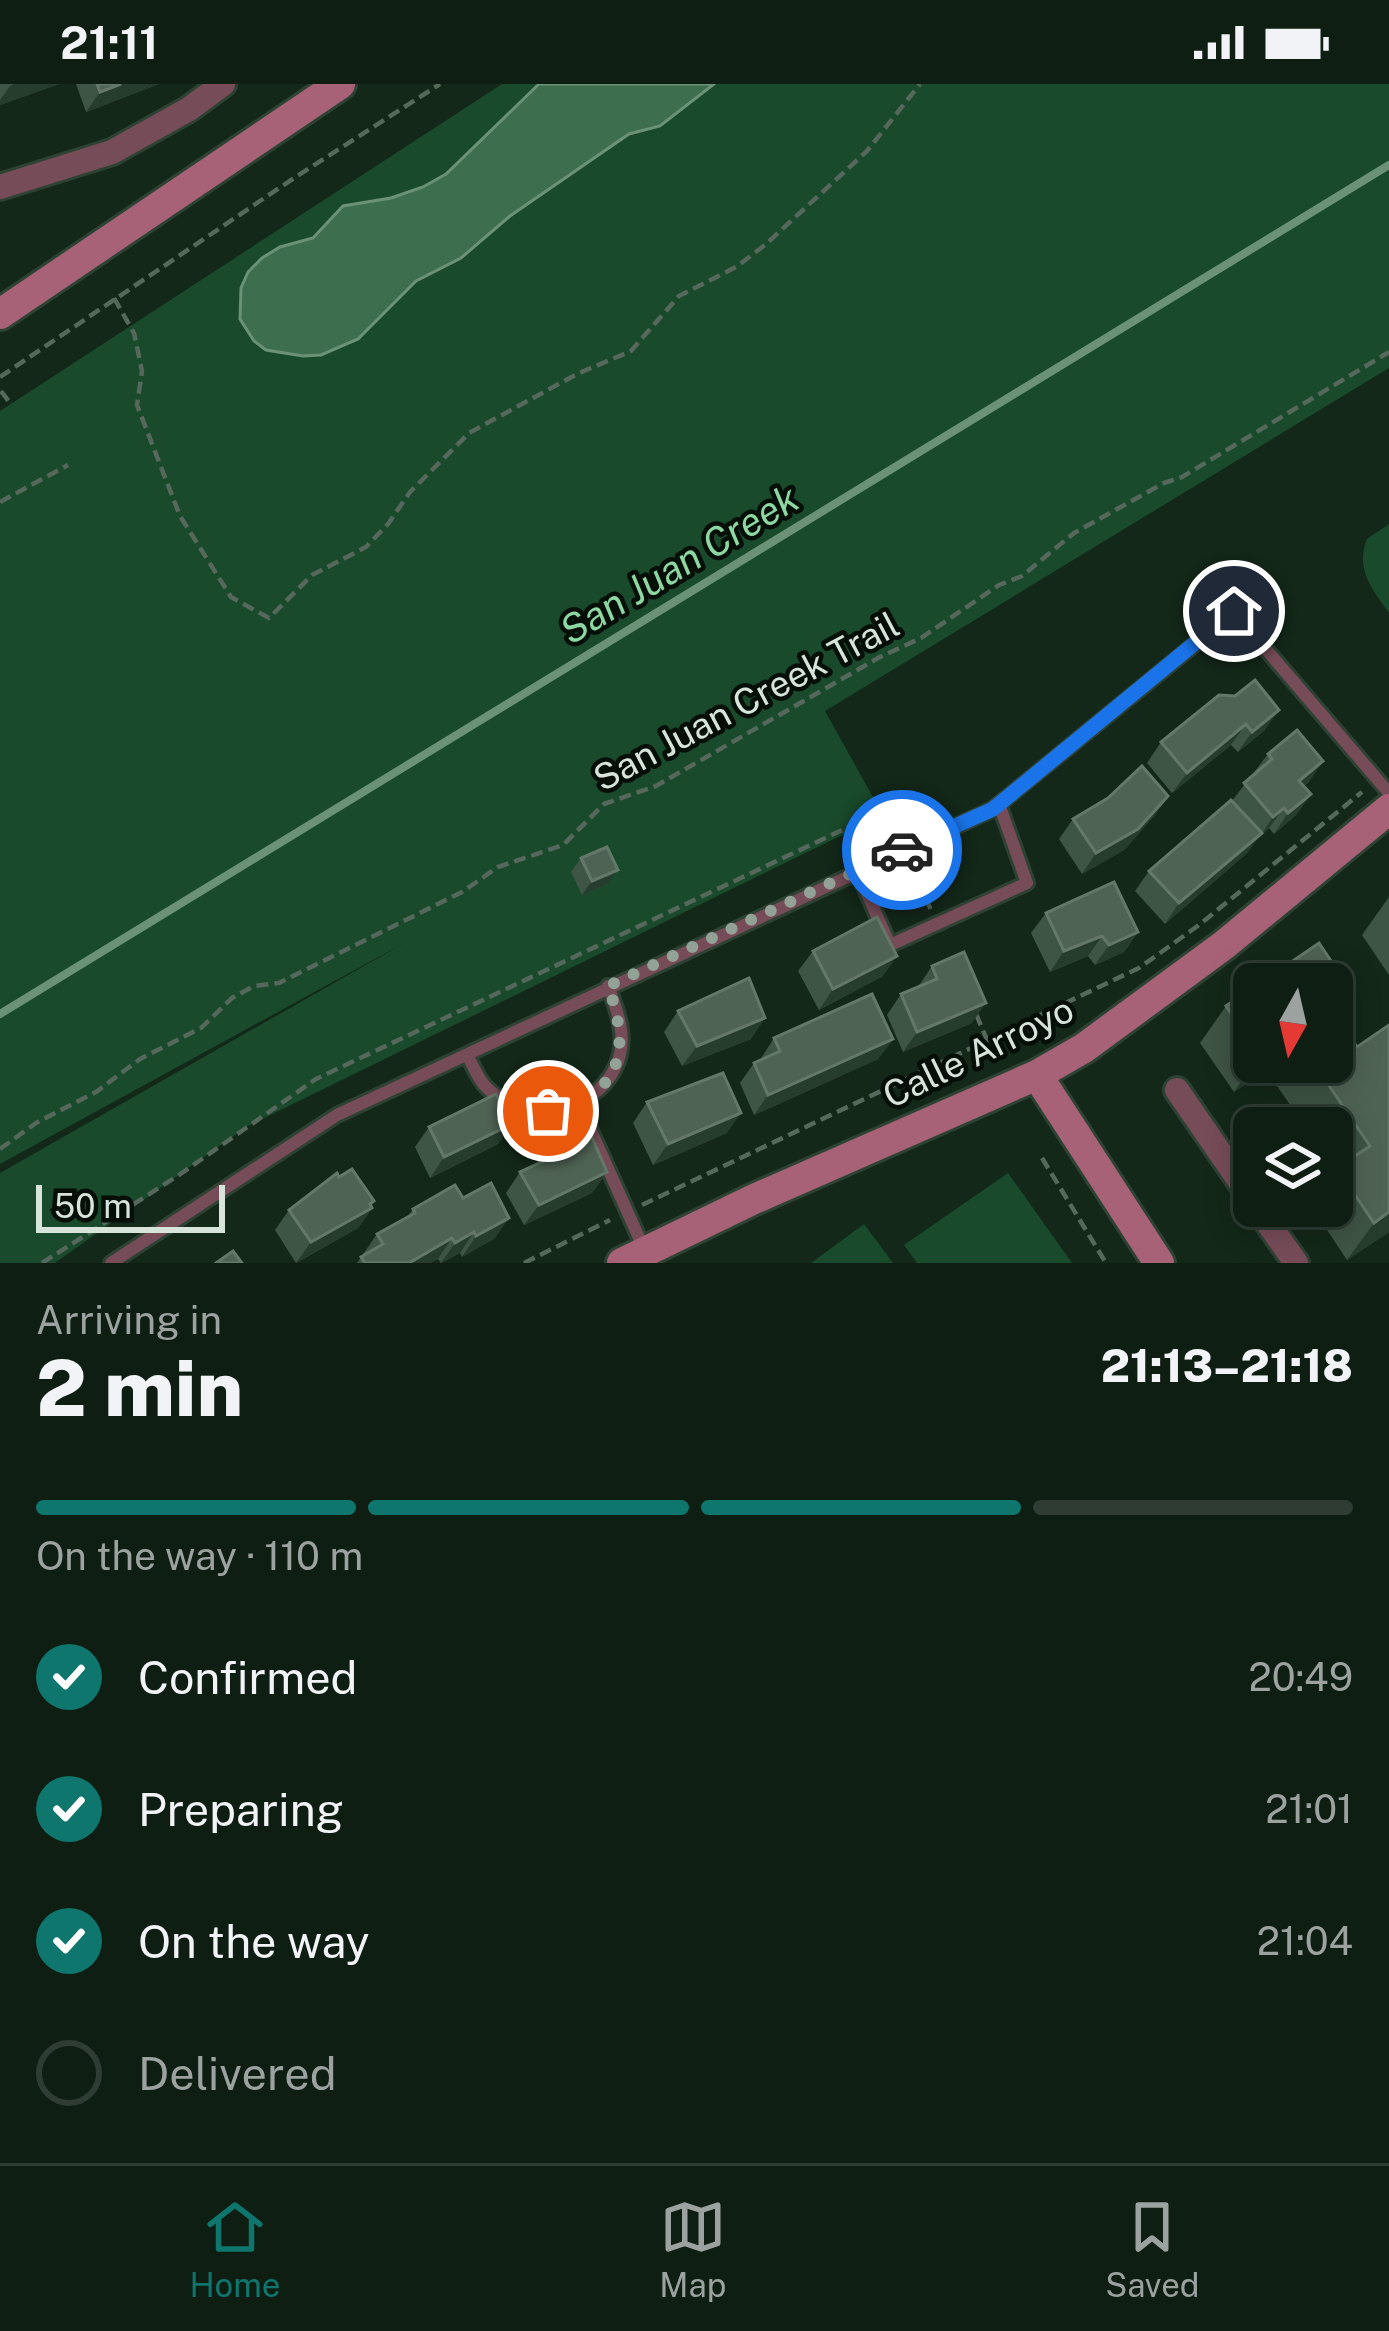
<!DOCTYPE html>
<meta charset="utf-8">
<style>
body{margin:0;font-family:"Public Sans",sans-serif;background:#1c2b21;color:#f1f3f6;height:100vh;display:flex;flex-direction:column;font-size:45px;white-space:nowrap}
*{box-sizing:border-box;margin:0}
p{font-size:39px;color:#9ba2a0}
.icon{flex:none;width:66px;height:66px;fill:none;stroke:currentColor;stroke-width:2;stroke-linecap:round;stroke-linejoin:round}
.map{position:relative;height:1179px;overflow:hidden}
.sheet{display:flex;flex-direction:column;background:#0e1e13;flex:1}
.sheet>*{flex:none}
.needle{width:78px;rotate:188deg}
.controls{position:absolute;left:1233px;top:879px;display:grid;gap:24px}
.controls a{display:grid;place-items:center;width:120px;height:120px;border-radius:18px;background:#0e1e13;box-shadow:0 6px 30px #0003,0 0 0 3px #2e3c33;font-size:60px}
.scale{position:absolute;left:36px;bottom:30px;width:189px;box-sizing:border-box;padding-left:12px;border:6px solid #d7e4da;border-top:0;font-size:33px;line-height:42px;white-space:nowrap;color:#d7e4da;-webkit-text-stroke:9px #060e08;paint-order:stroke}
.pin{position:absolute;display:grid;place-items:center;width:102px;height:102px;color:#fff;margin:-51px;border:6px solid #fff;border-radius:50%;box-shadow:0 3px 12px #0007}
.courier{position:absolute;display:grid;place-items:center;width:120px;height:120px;margin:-60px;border:9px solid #1a73e8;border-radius:50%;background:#fff;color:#222;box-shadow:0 3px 15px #0007}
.overview em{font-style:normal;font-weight:800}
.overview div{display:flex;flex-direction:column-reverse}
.overview{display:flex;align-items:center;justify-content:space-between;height:204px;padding:0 36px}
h1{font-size:78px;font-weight:800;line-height:90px}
.bar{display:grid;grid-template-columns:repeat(4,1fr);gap:18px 12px;align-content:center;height:144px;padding:0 36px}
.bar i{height:15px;border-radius:9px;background:#2e3c33}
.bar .selected{background:#0f766e}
.bar p{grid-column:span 4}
ol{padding:0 36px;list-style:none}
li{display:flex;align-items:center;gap:36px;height:132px}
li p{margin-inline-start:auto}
li .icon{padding:12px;border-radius:50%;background:#0f766e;color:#fff;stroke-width:4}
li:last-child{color:#9ba2a0}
li i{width:66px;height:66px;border:6px solid #2e3c33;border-radius:50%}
.status{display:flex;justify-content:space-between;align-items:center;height:84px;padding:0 60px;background:#0e1e13;direction:ltr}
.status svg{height:33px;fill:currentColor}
.menu{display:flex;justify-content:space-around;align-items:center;height:168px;border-top:3px solid #2e3c33;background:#0e1e13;font-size:33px;color:#9ba2a0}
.menu a{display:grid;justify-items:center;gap:6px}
.menu .selected{color:#0f766e}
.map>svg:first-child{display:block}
</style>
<div class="status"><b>21:11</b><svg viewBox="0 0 49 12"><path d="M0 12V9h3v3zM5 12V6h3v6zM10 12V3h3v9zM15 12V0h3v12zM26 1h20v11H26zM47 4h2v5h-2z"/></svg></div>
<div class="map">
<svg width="1389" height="1179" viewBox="0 0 1389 1179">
<rect width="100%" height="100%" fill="#132819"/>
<g fill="#194a2b">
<polygon points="502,0 1389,0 1389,284 825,627 883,731 246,1043 55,1179 0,1179 0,1089 406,858 0,1080 0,327"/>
<path d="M1389,440V529C1372,505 1355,485 1367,455Z"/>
<polygon points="1008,1089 1072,1179 917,1179 904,1161"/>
<polygon points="864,1140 893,1179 811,1179"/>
</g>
<polygon fill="#3d6e4d" stroke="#6b9177" stroke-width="3" points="539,0 714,0 660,42 629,50 510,132 461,174 416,197 358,255 321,271 303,272 266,266 254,257 240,235 241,204 248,188 262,174 280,163 313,154 343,122 391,114 423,103 446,90"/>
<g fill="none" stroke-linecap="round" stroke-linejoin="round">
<polyline stroke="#6b9177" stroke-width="8" points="0,930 1389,81"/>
<defs>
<g id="lane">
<polyline points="857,787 890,861 1027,799 999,720"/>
<path d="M467,971C473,981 478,995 486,1003C523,1040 592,1031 615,984C629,957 618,928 608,902"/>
<polyline points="579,1020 645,1167"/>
<polyline points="111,1179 337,1031 993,725 1234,528 1389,709"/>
</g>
<g id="street">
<polyline points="0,103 112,68 189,25 223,0"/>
<polyline points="1177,1006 1254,1118"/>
<polyline points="1256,1122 1296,1179"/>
</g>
<g id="secondary">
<polyline points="0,230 340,0"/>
<polyline points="1037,991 1159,1179"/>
<polyline points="622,1179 752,1116 1037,991 1084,964 1224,861 1389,725"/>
</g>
</defs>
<use href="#lane" stroke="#2e4234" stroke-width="18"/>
<use href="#street" stroke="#2e4234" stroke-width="30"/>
<use href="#secondary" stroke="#2e4234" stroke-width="36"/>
<g stroke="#56685b" stroke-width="4.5" stroke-dasharray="12 6" stroke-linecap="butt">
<polyline points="114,214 134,249 142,287 137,321 180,432 231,513 269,534 312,491 366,463 388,440 410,408 469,349 577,290 631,267 679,212 736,183 765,161 867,67 920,0"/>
<polyline points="0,293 294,94 440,0"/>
<polyline points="1,307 11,320"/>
<polyline points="0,418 68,381"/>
<polyline points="911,781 931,826"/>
<polyline points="976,930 988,958"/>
<polyline points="0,1065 36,1039 96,1008 140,975 201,944 232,914 254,902 279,899 462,808 498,783 563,761 604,720 656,702 880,573 921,554 999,501 1022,492 1074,449 1164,399 1182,393 1389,268"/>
<polyline points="1042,1074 1106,1179"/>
<polyline points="642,1121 1139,884 1199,841 1362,708"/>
<polyline points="42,1179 179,1091 316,995 876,730 890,733 897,749"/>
<polyline points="524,1179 610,1136"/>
</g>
<use href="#lane" stroke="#774c59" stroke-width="12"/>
<use href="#street" stroke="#774c59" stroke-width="24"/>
<use href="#secondary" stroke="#a76277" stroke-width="30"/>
</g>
<g fill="#3e5444">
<polygon points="0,0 59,0 0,21"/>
<polygon points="76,0 159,0 86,28"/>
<polygon points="1219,611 1265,646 1238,668 1231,661 1172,709 1147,679 1161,658"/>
<polygon points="1268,670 1309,698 1304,702 1311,710 1296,731 1274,750 1269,744 1258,753 1247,769 1165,840 1135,807 1149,787 1232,717"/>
<polygon points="1168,712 1154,732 1124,766 1082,790 1059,755 1073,735 1108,714"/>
<polygon points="581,774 608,800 582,811 571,788"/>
<polygon points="1389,813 1389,891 1362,851"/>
<polygon points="1046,829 1138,848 1124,868 1095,881 1088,872 1050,888 1031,849"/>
<polygon points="813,867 883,892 819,926 798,887"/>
<polygon points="932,882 972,939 903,968 887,931 901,910 918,903"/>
<polygon points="1254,903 1254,978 1332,978 1357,963 1389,1148 1347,1176 1311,1122 1332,1122 1332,1091 1335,1087 1332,1082 1332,1044 1306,1044 1266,986 1234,1008 1200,959 1226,922"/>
<polygon points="678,927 751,955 682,982 664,948"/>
<polygon points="774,954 893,955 878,975 754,1031 740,999 754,979 760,976"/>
<polygon points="647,1018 727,1049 653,1081 633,1039"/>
<polygon points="512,1040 498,1060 430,1094 415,1063 429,1043"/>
<polygon points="547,1065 607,1088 592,1109 524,1141 506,1109 520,1088 535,1081"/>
<polygon points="339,1093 374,1117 371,1121 372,1124 358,1144 296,1179 275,1146 289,1126"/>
<polygon points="463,1114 495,1154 462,1173 460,1169 441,1179 438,1175 430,1179 357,1179 377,1150 407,1133 413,1125"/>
</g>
<g fill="#263c2c">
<polygon points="15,0 59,0 0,21 0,16 10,2"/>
<polygon points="121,0 159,0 86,28 100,8"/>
<polygon points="1279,626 1265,646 1238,668 1252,648"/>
<polygon points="1246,640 1231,661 1172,709 1187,689"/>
<polygon points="1323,677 1309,698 1285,717 1299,697"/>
<polygon points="1311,710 1296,731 1274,750 1288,729"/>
<polygon points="1168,712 1154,732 1124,766 1082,790 1096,769"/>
<polygon points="1284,724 1269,744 1259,754 1273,733"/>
<polygon points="1262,749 1247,769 1165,840 1179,819"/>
<polygon points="618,786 608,800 582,811 592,797"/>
<polygon points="1138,848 1124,868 1095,881 1109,861"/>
<polygon points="1102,852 1088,872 1050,888 1064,867"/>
<polygon points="897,872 883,892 819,926 833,905"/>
<polygon points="986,919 972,939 903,968 917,948"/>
<polygon points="765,934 751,955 682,982 697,962"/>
<polygon points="893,955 878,975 754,1031 768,1011"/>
<polygon points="1255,978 1272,978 1266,986 1234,1008"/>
<polygon points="741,1029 727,1049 653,1081 668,1060"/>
<polygon points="512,1040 498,1060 430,1094 444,1073"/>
<polygon points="607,1088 592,1109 524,1141 539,1121"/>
<polygon points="374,1117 367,1127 372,1124 358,1144 296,1179 311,1158"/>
<polygon points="1389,1128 1389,1148 1347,1176 1374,1139"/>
<polygon points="509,1134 495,1154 462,1173 476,1152"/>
<polygon points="474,1148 460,1169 441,1179 455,1159"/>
<polygon points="452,1154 438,1175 430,1179 409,1179"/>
</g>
<g fill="#4f6354" stroke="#647869" stroke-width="3">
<polygon points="97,0 121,0 100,8"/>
<polygon points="1255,596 1279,626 1252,648 1246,640 1187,689 1161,658 1219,611 1235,612"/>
<polygon points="1297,646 1323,677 1299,697 1311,710 1288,729 1284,724 1273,733 1244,699 1272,675 1268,670"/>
<polygon points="1142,682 1168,712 1138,745 1096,769 1073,735 1108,714"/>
<polygon points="1231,716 1262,749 1179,819 1149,787"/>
<polygon points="607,763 618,786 592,797 581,774"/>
<polygon points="1114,798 1138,848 1109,861 1102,852 1064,867 1046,829"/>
<polygon points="877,833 897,872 833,905 813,867"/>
<polygon points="1319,859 1344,896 1332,904 1332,900 1259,900"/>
<polygon points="964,868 986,919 917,948 901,910 937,895 932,882"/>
<polygon points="749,894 765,934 697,962 678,927"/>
<polygon points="1254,903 1254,962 1226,922"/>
<polygon points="872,910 893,955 768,1011 754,979 780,967 774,954"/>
<polygon points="1332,927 1357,963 1389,941 1389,1128 1374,1139 1337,1084 1370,1062 1313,978 1332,978"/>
<polygon points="723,989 741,1029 668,1060 647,1018"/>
<polygon points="496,1010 512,1040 444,1073 429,1043"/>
<polygon points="588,1044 607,1088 539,1121 520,1088 550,1074 547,1065"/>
<polygon points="352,1085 374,1117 370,1120 372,1124 311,1158 289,1126 337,1089 339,1093"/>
<polygon points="491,1099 509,1134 476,1152 474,1148 455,1159 452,1154 409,1179 365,1179 361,1173 383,1160 377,1150 415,1129 413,1125 455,1101 463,1114"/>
<polygon points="233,1167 242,1179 216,1179"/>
</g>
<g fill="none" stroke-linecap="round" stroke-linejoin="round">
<path stroke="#92a296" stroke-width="12" stroke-dasharray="0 21.6" d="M548,1027C621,1012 632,968 608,902L902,766"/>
<polyline stroke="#1a73e8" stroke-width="15" points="902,766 993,725 1234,527"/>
</g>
<g text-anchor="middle" stroke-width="9" stroke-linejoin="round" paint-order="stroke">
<g font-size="36" fill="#d7e4da" stroke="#060e08">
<text transform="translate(746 617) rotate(-28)" y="13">San Juan Creek Trail</text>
<text transform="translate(978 968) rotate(-26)" y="13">Calle Arroyo</text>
</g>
<g font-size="39" font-style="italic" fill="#8cd7a2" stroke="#060e08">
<text transform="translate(679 480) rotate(-31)" y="14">San Juan Creek</text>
</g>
</g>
</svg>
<div class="controls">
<a><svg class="needle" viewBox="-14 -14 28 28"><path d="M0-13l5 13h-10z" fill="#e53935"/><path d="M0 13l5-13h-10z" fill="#9ba2a0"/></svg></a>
<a><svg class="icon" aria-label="layers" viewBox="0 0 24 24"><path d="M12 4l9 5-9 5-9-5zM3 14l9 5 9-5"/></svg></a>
</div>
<div class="scale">50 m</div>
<div class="pin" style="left:548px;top:1027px;background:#ea580c"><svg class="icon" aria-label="bag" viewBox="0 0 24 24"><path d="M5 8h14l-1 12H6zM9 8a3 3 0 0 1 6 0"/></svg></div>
<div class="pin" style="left:1234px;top:527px;background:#1f2937"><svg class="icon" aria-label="home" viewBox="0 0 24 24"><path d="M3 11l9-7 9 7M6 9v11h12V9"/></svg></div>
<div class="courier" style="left:902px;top:766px"><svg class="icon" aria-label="car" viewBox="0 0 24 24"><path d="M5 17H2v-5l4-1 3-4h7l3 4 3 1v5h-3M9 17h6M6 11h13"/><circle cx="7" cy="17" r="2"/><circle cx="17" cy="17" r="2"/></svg></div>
</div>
<section class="sheet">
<div class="overview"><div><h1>2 min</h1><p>Arriving in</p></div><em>21:13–21:18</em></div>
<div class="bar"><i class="selected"></i><i class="selected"></i><i class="selected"></i><i></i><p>On the way · 110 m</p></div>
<ol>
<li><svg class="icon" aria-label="check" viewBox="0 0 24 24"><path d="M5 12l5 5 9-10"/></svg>Confirmed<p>20:49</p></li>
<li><svg class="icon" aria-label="check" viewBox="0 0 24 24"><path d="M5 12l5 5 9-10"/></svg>Preparing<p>21:01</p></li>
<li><svg class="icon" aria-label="check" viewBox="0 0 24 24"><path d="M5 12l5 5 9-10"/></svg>On the way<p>21:04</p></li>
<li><i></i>Delivered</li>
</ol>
</section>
<nav class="menu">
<a class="selected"><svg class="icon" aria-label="home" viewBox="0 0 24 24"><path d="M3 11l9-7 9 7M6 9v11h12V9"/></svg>Home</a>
<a><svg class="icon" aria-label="map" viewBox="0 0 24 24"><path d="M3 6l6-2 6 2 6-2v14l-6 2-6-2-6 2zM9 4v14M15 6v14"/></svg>Map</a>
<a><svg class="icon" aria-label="saved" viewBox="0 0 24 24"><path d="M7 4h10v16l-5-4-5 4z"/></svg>Saved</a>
</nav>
